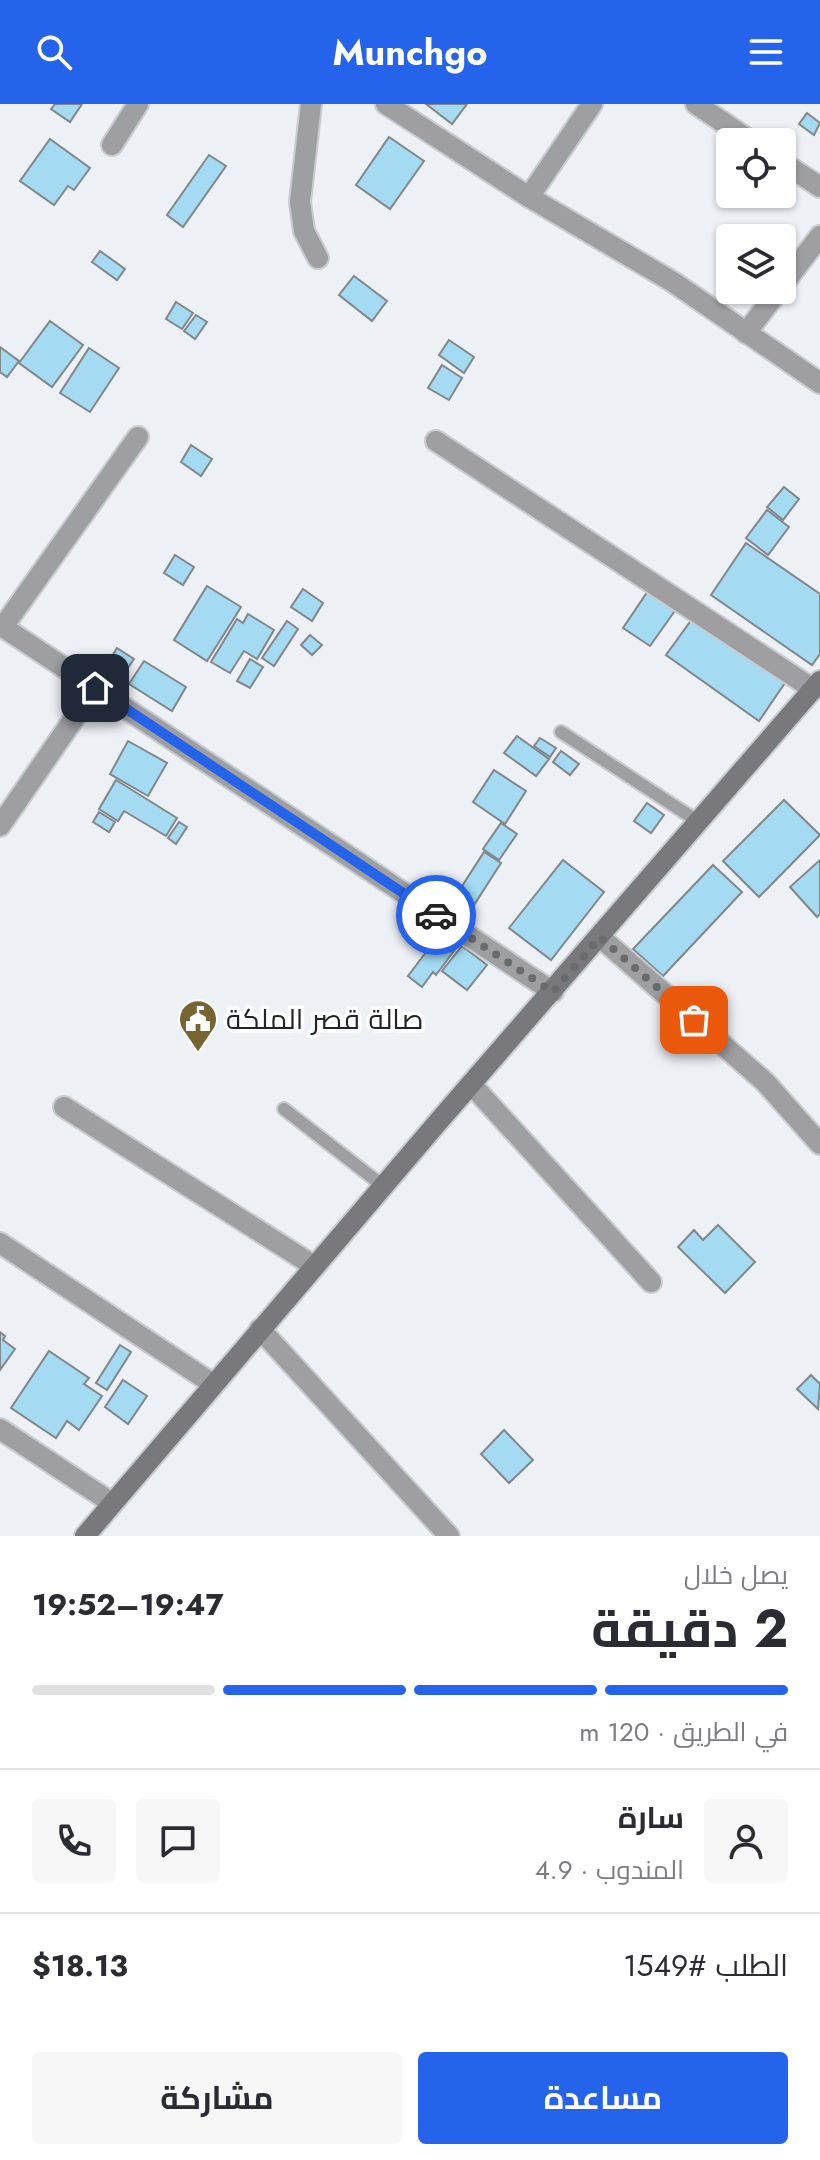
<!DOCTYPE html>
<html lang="ar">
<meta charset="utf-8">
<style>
body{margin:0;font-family:Jost,Cairo,sans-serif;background:#f7f7f7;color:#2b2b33;direction:rtl;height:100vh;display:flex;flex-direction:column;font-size:30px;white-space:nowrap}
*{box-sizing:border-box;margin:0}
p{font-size:26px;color:#7c7c81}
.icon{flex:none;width:44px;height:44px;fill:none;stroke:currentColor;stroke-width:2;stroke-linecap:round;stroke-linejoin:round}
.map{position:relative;height:1432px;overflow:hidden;direction:ltr}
.side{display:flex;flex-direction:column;background:#fff;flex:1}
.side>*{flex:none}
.buttons{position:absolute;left:716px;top:24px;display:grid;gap:16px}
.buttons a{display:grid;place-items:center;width:80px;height:80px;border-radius:8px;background:#fff;box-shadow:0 2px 6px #0004;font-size:40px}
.pin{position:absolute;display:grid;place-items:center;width:68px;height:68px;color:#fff;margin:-34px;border-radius:16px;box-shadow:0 4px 12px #0006}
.courier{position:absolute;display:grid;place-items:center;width:80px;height:80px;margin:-40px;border:6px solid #2563eb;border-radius:50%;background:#fff;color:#222;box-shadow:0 2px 10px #0007}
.head em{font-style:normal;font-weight:700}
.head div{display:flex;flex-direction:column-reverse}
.head{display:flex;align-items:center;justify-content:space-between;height:136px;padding:0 32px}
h1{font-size:52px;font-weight:700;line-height:60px}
.bar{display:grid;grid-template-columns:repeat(4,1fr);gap:12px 8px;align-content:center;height:96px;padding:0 32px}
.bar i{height:10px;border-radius:6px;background:#e1e1e2}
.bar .current{background:#2563eb}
.bar p{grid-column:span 4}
.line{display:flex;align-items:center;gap:20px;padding:0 32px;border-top:2px solid #e1e1e2}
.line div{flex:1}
.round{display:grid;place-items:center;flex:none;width:84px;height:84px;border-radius:8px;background:#f7f7f7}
.action{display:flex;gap:16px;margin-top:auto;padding:16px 32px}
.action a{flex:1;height:92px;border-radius:8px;background:#2563eb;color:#fff;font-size:32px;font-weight:700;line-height:92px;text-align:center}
.action a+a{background:#f7f7f7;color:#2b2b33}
header{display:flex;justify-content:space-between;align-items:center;height:104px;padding:0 32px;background:#2563eb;color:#fff;font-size:36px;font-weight:700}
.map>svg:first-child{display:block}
</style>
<header><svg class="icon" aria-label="menu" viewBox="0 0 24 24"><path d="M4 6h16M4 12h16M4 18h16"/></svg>Munchgo<svg class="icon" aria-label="search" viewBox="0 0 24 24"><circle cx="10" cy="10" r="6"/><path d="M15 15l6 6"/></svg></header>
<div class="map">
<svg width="820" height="1432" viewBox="0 0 820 1432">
<rect width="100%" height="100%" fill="#edf0f5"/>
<g fill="#a4daf2" stroke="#81878a" stroke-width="2">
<polygon points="55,0 82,0 70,18 51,5"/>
<polygon points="426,0 467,0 452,20"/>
<polygon points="807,9 820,19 814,31 799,20"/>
<polygon points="389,33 424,57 390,105 356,81"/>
<polygon points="50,35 90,64 74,86 68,82 54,101 20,77"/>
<polygon points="209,51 226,62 183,123 167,111"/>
<polygon points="100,147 125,165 117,176 92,158"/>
<polygon points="354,172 387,197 372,217 339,191"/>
<polygon points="176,198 193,209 182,225 166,215"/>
<polygon points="196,211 207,218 195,235 184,227"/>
<polygon points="50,217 83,241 52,283 19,259"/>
<polygon points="449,236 474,253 464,269 439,251"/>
<polygon points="0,243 19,257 7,273 0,268"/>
<polygon points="89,244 119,264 90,308 60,289"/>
<polygon points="442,261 462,274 449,296 428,284"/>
<polygon points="191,341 212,355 201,372 181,358"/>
<polygon points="784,383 799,395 783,416 767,403"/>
<polygon points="767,406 789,423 768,451 746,434"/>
<polygon points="746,439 820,490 820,550 812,561 711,491"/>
<polygon points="175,451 194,463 183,481 164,469"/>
<polygon points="652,481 679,501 650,542 623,524"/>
<polygon points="207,482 241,503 207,557 174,536"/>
<polygon points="303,485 323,499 312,517 291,503"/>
<polygon points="248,510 274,526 257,555 244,547 230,569 211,558 237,515 243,519"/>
<polygon points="695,511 787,576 759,617 666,551"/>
<polygon points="287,517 298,525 274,562 262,554"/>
<polygon points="310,531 322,541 312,551 301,541"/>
<polygon points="117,544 134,555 121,574 105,564"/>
<polygon points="250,555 263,563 250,584 237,577"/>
<polygon points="144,557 186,583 172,607 129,580"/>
<polygon points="517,632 549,655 536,672 504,649"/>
<polygon points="540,634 556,644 550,653 534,642"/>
<polygon points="128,637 167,659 148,692 110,670"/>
<polygon points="561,647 579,660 570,671 553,658"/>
<polygon points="494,666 526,687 505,720 473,698"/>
<polygon points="116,676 177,714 166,732 124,707 118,717 99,705"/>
<polygon points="784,696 820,731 759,793 723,757"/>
<polygon points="647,699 664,711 651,729 634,717"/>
<polygon points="99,708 115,718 109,728 93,718"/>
<polygon points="179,718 187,723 176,740 168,734"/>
<polygon points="501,719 517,730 499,756 483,745"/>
<polygon points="484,748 501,759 474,801 457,790"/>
<polygon points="563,756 604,788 551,856 509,824"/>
<polygon points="820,756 820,810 817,813 790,783"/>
<polygon points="713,761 742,788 663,872 633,845"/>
<polygon points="445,823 462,836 436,871 433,868 422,883 408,872"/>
<polygon points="462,842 487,861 467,886 442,867"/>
<polygon points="718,1121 755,1158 725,1189 678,1143 694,1126 703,1136"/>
<polygon points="0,1228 5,1232 3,1236 15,1245 0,1266"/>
<polygon points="120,1241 131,1248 107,1286 96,1279"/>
<polygon points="49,1247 89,1274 84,1280 102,1292 79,1326 67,1317 56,1334 11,1304"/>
<polygon points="811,1271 820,1280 818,1305 797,1285"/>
<polygon points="123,1276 147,1292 128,1320 105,1303"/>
<polygon points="504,1326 533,1356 509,1379 481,1350"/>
</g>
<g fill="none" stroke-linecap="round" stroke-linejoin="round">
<defs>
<g id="service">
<polyline points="561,628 699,718"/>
<polyline points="284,1005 383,1082"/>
</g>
<g id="minor">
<polyline points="311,0 300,98 304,127 318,154"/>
<polyline points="386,0 529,93 673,178 820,279"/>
<polyline points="696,0 752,38"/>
<polyline points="112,41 138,0"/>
<polyline points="782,58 820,83"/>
<polyline points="529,93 592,0"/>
<polyline points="782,182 820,132"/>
<polyline points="746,229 779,186"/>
<polyline points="436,337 813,585"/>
<polyline points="0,521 553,888"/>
<polyline points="3,523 138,333"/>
<polyline points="0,722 95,584"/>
<polyline points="600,833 765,978 820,1040"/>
<polyline points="471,980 651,1178"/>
<polyline points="64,1003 314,1162"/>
<polyline points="0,1139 213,1280"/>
<polyline points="260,1225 449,1432"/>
<polyline points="0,1325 112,1399"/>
</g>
<polyline id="secondary" points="85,1432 438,1018 820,577"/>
</defs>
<use href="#service" stroke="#c8cbd0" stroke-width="16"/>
<use href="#minor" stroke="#c8cbd0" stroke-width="24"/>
<use href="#secondary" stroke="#c8cbd0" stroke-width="24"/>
<use href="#service" stroke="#9f9fa1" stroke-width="12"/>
<use href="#minor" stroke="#9f9fa1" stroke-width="20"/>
<use href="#secondary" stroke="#79787c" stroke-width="20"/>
</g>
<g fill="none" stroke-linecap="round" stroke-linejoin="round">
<polyline stroke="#696b6e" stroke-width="8" stroke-dasharray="0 14.4" points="436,811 553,888 600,833 694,916"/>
<polyline stroke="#2563eb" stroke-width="10" points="95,584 436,811"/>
</g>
<defs>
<symbol id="civic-pin" viewBox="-11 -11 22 30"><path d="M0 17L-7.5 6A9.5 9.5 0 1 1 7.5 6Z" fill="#776433" stroke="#fff"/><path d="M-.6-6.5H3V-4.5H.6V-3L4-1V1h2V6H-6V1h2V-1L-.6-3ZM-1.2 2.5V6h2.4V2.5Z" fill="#fff"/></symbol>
</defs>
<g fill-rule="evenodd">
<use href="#civic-pin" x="176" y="893" width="44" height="60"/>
</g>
<g text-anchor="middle" stroke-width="7" stroke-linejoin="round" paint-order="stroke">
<g font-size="28" fill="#222325" stroke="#fff" text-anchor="start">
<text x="226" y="925">صالة قصر الملكة</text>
</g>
</g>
</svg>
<div class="buttons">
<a><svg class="icon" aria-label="locate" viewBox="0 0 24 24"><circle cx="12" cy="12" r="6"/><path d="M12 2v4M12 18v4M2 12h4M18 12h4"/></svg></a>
<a><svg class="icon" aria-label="layers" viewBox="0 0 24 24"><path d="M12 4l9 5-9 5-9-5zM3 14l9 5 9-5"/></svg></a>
</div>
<div class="pin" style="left:694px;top:916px;background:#ea580c"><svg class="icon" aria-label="bag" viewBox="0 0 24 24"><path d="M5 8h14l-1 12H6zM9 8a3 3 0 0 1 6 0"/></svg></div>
<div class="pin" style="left:95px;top:584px;background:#1f2937"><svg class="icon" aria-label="home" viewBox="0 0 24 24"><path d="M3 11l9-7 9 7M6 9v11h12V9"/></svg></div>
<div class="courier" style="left:436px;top:811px"><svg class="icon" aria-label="car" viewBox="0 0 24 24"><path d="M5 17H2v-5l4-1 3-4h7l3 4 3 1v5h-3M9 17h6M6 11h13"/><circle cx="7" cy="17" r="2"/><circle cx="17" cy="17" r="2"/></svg></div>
</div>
<section class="side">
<div class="head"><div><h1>2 دقيقة</h1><p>يصل خلال</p></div><em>19:47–19:52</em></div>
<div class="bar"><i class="current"></i><i class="current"></i><i class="current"></i><i></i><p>في الطريق · 120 m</p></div>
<div class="line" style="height:144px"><a class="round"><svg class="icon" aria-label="person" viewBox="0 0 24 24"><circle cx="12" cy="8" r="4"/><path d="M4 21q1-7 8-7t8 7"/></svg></a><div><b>سارة</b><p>المندوب · 4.9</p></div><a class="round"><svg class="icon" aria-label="chat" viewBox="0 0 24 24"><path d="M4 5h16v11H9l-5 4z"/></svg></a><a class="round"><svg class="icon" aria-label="phone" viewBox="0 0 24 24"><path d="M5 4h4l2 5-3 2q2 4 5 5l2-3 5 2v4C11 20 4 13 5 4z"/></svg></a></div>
<div class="line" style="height:104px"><div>الطلب #1549</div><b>$18.13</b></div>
<div class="action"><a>مساعدة</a><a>مشاركة</a></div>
</section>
